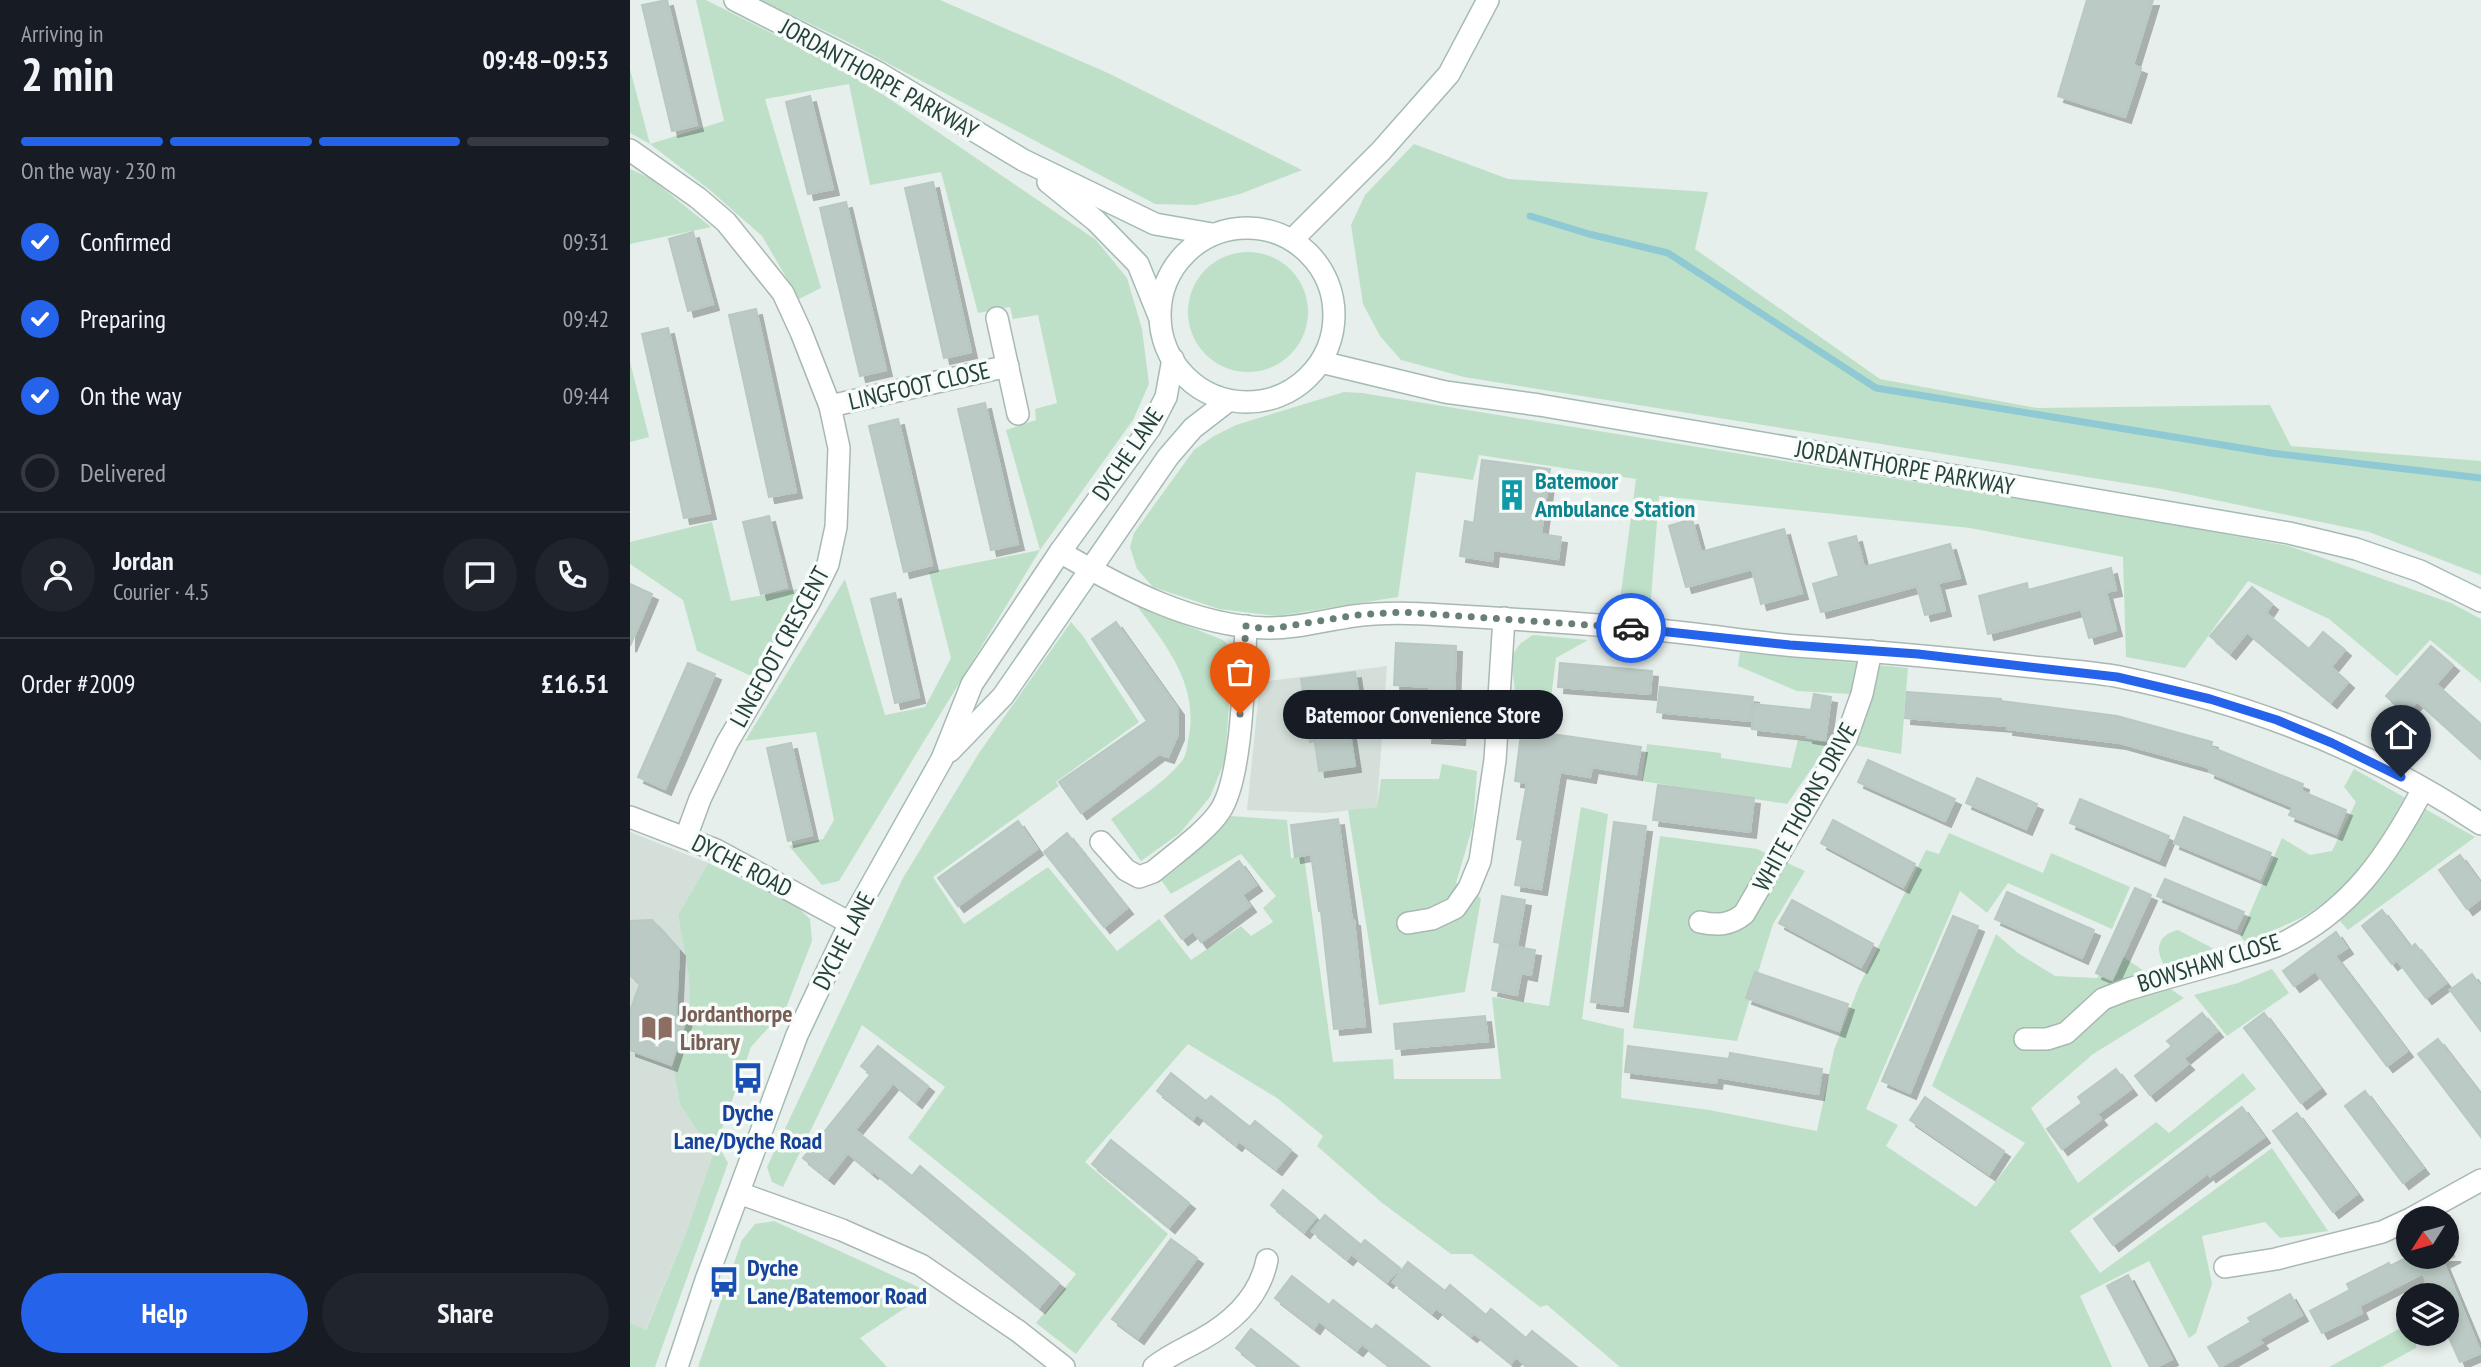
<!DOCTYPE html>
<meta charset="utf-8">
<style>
body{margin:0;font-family:"PT Sans Narrow",sans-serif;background:#20242c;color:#f1f3f6;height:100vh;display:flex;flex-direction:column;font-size:26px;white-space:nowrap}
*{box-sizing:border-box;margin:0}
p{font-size:23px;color:#9ea1a6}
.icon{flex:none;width:38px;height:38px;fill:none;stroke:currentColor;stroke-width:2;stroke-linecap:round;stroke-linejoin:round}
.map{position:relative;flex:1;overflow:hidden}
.sheet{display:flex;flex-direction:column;background:#171b24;width:630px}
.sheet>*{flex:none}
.needle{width:46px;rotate:233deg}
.tools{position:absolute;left:1766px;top:1206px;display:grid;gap:14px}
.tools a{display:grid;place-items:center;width:63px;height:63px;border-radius:50%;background:#171b24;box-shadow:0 4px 10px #0003;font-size:35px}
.pin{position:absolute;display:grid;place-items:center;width:60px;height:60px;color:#fff;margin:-72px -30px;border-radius:50% 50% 50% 0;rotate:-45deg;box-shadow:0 0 7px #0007}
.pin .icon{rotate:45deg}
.courier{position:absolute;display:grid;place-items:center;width:70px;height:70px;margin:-35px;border:5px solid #2563eb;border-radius:50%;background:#fff;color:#222;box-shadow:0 2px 9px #0007}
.bubble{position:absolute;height:49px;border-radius:24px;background:#171b24;box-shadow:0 4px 10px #0003;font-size:23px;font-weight:700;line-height:49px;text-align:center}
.head em{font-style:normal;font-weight:700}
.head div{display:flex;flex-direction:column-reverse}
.head{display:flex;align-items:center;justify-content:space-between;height:119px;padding:0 21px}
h1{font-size:46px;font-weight:700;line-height:52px}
.bar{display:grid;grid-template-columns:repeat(4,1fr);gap:10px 7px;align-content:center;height:84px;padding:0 21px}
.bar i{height:9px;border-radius:5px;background:#363941}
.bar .active{background:#2563eb}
.bar p{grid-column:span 4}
.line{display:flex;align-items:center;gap:18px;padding:0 21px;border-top:2px solid #363941}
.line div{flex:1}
.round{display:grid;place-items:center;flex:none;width:74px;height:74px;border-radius:37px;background:#20242c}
ol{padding:0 21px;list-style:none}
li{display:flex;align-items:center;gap:21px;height:77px}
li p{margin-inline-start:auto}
li .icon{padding:7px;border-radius:50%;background:#2563eb;color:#fff;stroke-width:4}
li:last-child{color:#9ea1a6}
li i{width:38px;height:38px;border:4px solid #363941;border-radius:50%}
.primary-button{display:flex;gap:14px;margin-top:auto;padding:14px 21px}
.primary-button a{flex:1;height:80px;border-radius:42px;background:#2563eb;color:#fff;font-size:28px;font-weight:700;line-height:80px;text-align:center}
.primary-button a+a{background:#20242c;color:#f1f3f6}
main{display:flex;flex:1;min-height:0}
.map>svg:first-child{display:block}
</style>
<main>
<section class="sheet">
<div class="head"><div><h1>2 min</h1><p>Arriving in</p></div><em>09:48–09:53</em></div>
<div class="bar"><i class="active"></i><i class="active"></i><i class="active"></i><i></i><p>On the way · 230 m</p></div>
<ol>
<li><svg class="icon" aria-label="check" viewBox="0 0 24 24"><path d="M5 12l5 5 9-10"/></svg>Confirmed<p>09:31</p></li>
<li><svg class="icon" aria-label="check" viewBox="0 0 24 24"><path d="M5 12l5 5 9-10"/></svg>Preparing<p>09:42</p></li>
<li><svg class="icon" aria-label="check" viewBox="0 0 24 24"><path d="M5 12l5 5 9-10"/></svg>On the way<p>09:44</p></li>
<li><i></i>Delivered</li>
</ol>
<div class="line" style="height:126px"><a class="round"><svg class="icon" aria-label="person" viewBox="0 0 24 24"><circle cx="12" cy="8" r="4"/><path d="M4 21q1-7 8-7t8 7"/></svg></a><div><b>Jordan</b><p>Courier · 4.5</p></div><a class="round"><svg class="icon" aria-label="chat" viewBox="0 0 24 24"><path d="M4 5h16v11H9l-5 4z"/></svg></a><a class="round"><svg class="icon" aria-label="phone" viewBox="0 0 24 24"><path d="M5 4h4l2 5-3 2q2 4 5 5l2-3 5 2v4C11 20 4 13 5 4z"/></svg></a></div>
<div class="line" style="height:91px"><div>Order #2009</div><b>£16.51</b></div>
<div class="primary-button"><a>Help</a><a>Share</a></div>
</section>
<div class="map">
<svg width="1851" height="1367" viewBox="0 0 1851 1367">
<defs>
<filter id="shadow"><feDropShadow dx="6" dy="6" stdDeviation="0" flood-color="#0004"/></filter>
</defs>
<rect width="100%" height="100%" fill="#e6efeb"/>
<g fill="#d4dfda">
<polygon points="757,666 747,807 695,813 617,810 630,682"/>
<polygon points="0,832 78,863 48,915 59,978 60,1015 43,1067 50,1105 83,1154 56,1233 15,1331 0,1323"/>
</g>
<g fill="#bfe0c8">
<polygon points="66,0 76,0 223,74 466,240 497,278 512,329 519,384 503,420 410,550 209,881 192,885 159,846 193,839 204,820 186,732 115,741 215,579 255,715 295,707 321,658 299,572 410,550 376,430 406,420 405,409 427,403 408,315 383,319 380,307 348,313 311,172 240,185 219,84 135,99 191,288 169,299 132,236 81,191 20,144 0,133 0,69 20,144 94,121"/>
<polygon points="130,0 310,0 478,73 672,170 610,194 566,205 525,204 208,37"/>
<polygon points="784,144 878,179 1078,192 1065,249 1250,379 1407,408 1640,405 1661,446 1851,461 1851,575 1739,532 1532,489 834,377 771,360 750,336 733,304 721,225 735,195"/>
<polygon points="0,169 20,178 81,227 0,244"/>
<circle cx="618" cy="312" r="60"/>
<polygon points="0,362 19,437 0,442"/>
<polygon points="714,392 732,393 1496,516 1659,546 1821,603 1851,619 1851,682 1800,640 1767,676 1699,619 1618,581 1555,668 1496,657 1493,557 1340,528 1029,496 1020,611 989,608 1006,479 849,455 843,480 786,472 768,597 647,616 589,609 523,587 507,569 500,547 504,533 564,450 584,436 606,425"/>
<polygon points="82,522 101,601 173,588 152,631 121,676 67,651 53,600 0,564 0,542"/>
<path d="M507,606L593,640L603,650L595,760L580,797L550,833L511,861L481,819C505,801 533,784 552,761C556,756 557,748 558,741C570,686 538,648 507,606Z"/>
<polygon points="441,622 453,636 509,722 426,782 429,786 303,877 334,924 418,867 487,951 529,919 561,960 611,926 621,936 643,922 633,908 646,896 611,854 541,894 529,877 560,855 601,816 657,820 661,858 674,857 703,1062 763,1059 764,1079 871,1079 862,997 919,1006 951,807 978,814 952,1019 994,1029 991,1098 1079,1110 1187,1131 1204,1050 1229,986 1296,850 1309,854 1319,833 1413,873 1421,853 1500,887 1482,929 1378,883 1357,913 1330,891 1236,1109 1268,1125 1256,1146 1346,1207 1395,1143 1302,1086 1366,934 1388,953 1425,976 1467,978 1486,952 1554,998 1463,1054 1401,1108 1448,1183 1526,1122 1539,1133 1613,1073 1626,1089 1440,1231 1470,1273 1642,1148 1698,1231 1650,1238 1635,1222 1572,1236 1582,1284 1566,1333 1559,1338 1519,1261 1450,1296 1482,1367 990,1367 917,1305 910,1307 842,1254 821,1254 751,1202 687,1146 693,1136 647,1098 558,1044 455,1162 538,1234 446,1354 406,1323 446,1274 278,1138 315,1087 232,1025 153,1187 142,1182 137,1167 273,878 349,753"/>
<polygon points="903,635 958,640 926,658 919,715 886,701 881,656 891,643"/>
<polygon points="1110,652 1278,668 1271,754 1224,745 1221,694 1167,691 1108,666"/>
<polygon points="1168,740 1200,742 1157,804 1012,781 1017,744 1091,753 1091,758 1161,768"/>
<polygon points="812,764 847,771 843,825 826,883 851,898 835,992 749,1005 718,810 747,807 751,779 809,779"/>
<polygon points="1724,769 1845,837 1718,930 1694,903 1673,917 1616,943 1610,936 1652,838 1680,855 1702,851 1726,802 1714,787"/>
<polygon points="1030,836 1127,849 1175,871 1143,924 1107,1041 1003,1028"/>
<polygon points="78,863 165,904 180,919 182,941 156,1008 121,1047 87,1143 98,1163 25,1367 0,1367 0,1323 16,1330 56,1233 83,1154 50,1105 43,1067 60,1015 59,978 48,915"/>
<path d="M1548,930L1584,949L1534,965C1524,947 1529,935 1548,930Z"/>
<polygon points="1642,969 1659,993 1597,1036 1564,995 1608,983"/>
<polygon points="144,1221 299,1292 230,1338 257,1367 68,1367 112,1240 125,1224"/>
<polygon points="1778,1324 1778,1334 1786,1334 1786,1348 1751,1367 1699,1367"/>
</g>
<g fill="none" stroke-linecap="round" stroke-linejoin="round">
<polyline stroke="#8ec9d4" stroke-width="7" points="900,216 959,234 1038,253 1246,388 1641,453 1851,478"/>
</g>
<g fill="#bbcac4" stroke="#b8c9c2" stroke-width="2" filter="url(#shadow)">
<polygon points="37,0 67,125 42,131 12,5"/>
<polygon points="1457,0 1523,0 1503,65 1511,68 1495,117 1428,96"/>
<polygon points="180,96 203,189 178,194 156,102"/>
<polygon points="303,182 341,352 314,358 275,188"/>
<polygon points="216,202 256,370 230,376 190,208"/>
<polygon points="63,232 83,304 58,311 39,239"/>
<polygon points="126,309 166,492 139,497 99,315"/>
<polygon points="38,328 80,513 54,518 12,334"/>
<polygon points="355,403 388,544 361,550 328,409"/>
<polygon points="268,419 302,565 274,572 239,426"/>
<polygon points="852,460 920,469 911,534 931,537 928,559 863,550 862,561 830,556 835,521 844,523"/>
<polygon points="139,516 157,587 131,594 113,522"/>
<polygon points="1062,519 1071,552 1154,529 1172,593 1131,604 1122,569 1056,587 1039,526"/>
<polygon points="1226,536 1234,567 1320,544 1330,578 1308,583 1315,610 1295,615 1287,586 1191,612 1183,584 1209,576 1199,543"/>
<polygon points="1481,568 1486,590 1476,592 1486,630 1459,638 1451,609 1358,634 1349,596 1397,583 1398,590"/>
<polygon points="0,584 22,594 0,646"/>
<polygon points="1622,587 1642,604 1636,613 1679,649 1693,632 1715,650 1701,667 1718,682 1701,702 1617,632 1600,653 1580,636"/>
<polygon points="265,593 289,697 265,703 241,599"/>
<polygon points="486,622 548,709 548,734 538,757 529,754 451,813 429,782 517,721 462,639"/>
<polygon points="766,643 826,646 824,700 832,700 829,739 796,737 800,687 764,685"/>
<polygon points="1801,646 1823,665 1806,684 1851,724 1851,759 1787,701 1776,714 1756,696"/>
<polygon points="58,663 85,674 35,789 8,777"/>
<polygon points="930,663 1022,671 1020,694 928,687"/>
<polygon points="725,672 730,705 716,707 725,766 689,771 685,741 680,742 671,679"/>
<polygon points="1030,687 1123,697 1120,721 1027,712"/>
<polygon points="1277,692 1371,699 1371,701 1487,716 1582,742 1581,747 1673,784 1671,791 1716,810 1706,834 1659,815 1663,807 1579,772 1580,768 1490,743 1377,729 1378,726 1275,718"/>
<polygon points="1184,694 1201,697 1195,740 1177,737 1178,735 1122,729 1124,704 1181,710"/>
<polygon points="892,726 909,728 909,732 1011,747 1006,774 962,767 960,777 930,772 911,889 885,885 893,840 887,839 897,783 885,781"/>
<polygon points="161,743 182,835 158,841 137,748"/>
<polygon points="1238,760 1325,799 1315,821 1228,782"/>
<polygon points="1347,778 1407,804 1396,829 1336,803"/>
<polygon points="1028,785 1124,798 1120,832 1023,820"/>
<polygon points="1450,799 1539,836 1529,860 1440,823"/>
<polygon points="1554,817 1641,853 1630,879 1544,843"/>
<polygon points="708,819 722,920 724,920 735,1026 704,1029 691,911 689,911 681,854 665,857 661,825"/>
<polygon points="1203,820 1285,864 1273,887 1191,843"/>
<polygon points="388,821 407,849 328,906 308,878"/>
<polygon points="984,822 1016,826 992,1006 961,1002"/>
<polygon points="437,833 497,908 474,927 414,852"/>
<polygon points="1830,855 1851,884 1851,898 1837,909 1809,870"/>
<polygon points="609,861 626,885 612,895 620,906 571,942 563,931 552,939 535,916"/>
<polygon points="1535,879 1614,912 1606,929 1527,896"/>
<polygon points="1505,888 1521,895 1482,980 1466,973"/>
<polygon points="1377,892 1464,930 1452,958 1365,919"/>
<polygon points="872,896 895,900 887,946 864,942"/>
<polygon points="1162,900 1243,944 1231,967 1149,923"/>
<polygon points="1752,910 1781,948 1785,944 1816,983 1796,998 1767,960 1762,964 1732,926"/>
<polygon points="1323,916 1348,926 1280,1093 1252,1081"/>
<polygon points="22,920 49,950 46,1015 56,1019 41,1065 0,1050 0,1011 10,984 0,975 0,921"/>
<polygon points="1706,932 1717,948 1705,956 1777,1051 1757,1066 1685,971 1664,986 1653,971"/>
<polygon points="870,944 905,950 901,975 891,973 887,995 862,990"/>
<polygon points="1125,972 1218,1004 1209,1031 1116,998"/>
<polygon points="1842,974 1851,987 1851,1031 1820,990"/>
<polygon points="1572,1013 1587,1031 1553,1059 1558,1064 1520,1095 1505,1076 1542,1046 1537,1041"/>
<polygon points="1634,1013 1690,1088 1671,1103 1614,1028"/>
<polygon points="855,1016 858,1041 766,1049 764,1024"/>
<polygon points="1808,1039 1851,1095 1851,1137 1788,1054"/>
<polygon points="248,1046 298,1086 286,1102 263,1083 225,1130 282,1176 290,1166 429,1283 409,1307 243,1171 242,1173 218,1153 198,1178 173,1158 241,1074 231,1066"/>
<polygon points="998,1046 1099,1059 1100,1053 1192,1069 1188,1094 1087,1077 1086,1083 995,1072"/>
<polygon points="1486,1069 1501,1089 1467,1114 1471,1119 1432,1149 1417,1129 1452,1103 1448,1097"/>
<polygon points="541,1073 576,1101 581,1096 620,1127 625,1121 661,1150 646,1169 609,1141 606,1145 567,1114 563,1119 527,1091"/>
<polygon points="1735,1091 1793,1168 1773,1183 1715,1106"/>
<polygon points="1295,1097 1374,1151 1359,1174 1280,1120"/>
<polygon points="1612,1107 1634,1137 1580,1176 1578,1173 1483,1245 1464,1219"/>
<polygon points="1667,1113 1727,1194 1703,1212 1643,1131"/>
<polygon points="481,1140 559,1203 539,1227 462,1164"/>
<polygon points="653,1190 686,1217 674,1232 641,1205"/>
<polygon points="695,1215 730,1244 717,1259 682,1231"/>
<polygon points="541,1239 567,1258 508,1338 482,1319"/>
<polygon points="735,1240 770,1268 757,1282 723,1255"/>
<polygon points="1780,1256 1825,1256 1813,1262 1851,1353 1830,1362 1816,1331 1816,1295 1802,1295 1793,1273 1729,1306 1732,1313 1692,1333 1680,1311 1720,1290 1717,1284 1759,1263 1760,1266"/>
<polygon points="778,1262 815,1291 820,1285 856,1315 861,1309 896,1338 902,1331 947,1367 898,1367 886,1357 881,1363 844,1333 841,1336 806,1308 802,1313 763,1282"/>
<polygon points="1498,1275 1542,1359 1526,1367 1520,1367 1477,1286"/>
<polygon points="662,1276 699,1305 703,1300 742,1330 746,1325 800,1367 761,1367 732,1344 727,1350 689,1321 684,1328 645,1298"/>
<polygon points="1660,1294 1672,1315 1629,1339 1632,1343 1590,1367 1578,1347 1621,1322 1618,1318"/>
<polygon points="621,1329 669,1367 630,1367 606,1348"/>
</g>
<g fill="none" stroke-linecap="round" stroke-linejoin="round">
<defs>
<g id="street">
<polyline points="0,150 68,198 96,222 153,293 171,332 200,406 209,448 206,527 198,564 180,601 97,743 70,799 56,837"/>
<polyline points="367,318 388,414"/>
<polyline points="200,406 378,366"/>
<path d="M430,552C492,588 563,626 636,628C665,629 695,620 724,616C753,612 783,613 812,615C884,619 955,623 1026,630C1073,634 1119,642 1166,646C1242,651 1318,658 1394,666C1426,670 1459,671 1490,677C1617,703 1742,751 1851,824"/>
<polyline points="0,817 86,850 220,923"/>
<path d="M471,842L496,870L509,877L523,872C542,856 577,831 590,811C613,777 614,670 616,626"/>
<path d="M1070,922C1088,926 1100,925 1114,914L1216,739L1232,694L1241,651"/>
<polyline points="778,923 802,919 825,908 839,888 850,861 865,760 874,618"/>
<path d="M1395,1039H1417L1436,1033L1473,999L1496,990C1528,980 1561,971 1594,962C1612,956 1633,952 1651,944C1721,911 1758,855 1793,789"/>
<polyline points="109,1193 212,1230 291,1265 388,1331 434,1367"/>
<polyline points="1782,1218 1851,1180"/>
<polyline points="1595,1267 1646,1259 1752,1232 1778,1220"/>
<path d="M524,1367C539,1355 556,1348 572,1339C604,1321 630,1295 637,1260"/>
</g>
<g id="secondary">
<polyline points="105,0 247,72 393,160 525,224 582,234"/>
<polyline points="418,182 466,221 508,264 529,316"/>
<circle cx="617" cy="315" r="87"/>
<polyline points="663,239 751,151 819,74 858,0"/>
<polyline points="691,362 815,392 909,405 1659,533 1726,549 1790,571 1851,601"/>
<polyline points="320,751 373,696 538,457 563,428 598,401"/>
<polyline points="47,1367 76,1280 167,1035 220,923 312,759 342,684 430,552 520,428 536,397 543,359"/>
</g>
</defs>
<use href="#street" stroke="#a8b8b2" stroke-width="24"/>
<use href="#secondary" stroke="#a4bbb3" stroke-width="24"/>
<use href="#street" stroke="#fff" stroke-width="21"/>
<use href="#secondary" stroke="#fff" stroke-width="21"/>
</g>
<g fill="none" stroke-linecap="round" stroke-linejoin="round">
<polyline stroke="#687f78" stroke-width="7" stroke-dasharray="0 12.6" points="610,714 616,626 639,629 727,615 772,612 1001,628"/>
<polyline stroke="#2563eb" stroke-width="9" points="1001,628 1160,645 1288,654 1487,677 1580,699 1647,720 1702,743 1771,777"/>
</g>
<defs>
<symbol id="building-bare" viewBox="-9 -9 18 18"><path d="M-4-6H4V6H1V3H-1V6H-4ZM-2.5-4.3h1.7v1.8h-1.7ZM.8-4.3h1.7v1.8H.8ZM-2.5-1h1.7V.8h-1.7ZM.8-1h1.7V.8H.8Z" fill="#0f9aa8" stroke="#f7fbf9" stroke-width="2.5" paint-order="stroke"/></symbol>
<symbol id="library-bare" viewBox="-9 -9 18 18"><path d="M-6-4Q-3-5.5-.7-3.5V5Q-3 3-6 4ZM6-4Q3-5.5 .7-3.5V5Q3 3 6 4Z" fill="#8d6e63" stroke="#f7fbf9" stroke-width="2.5" paint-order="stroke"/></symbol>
<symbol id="bus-bare" viewBox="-9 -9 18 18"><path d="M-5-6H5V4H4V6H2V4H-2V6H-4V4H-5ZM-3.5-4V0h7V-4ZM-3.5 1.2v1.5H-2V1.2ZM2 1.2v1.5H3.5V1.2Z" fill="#1a4fb4" stroke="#f7fbf9" stroke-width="2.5" paint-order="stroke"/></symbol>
</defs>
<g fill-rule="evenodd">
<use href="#building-bare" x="860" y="473" width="44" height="44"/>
<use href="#library-bare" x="5" y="1006" width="44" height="44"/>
<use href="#bus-bare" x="96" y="1056" width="44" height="44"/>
<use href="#bus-bare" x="72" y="1260" width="44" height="44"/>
</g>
<g text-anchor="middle" stroke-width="7" stroke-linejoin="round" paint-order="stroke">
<g font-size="24" fill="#24423a" stroke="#f7fbf9">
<text transform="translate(249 79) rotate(29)" y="8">JORDANTHORPE PARKWAY</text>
<text transform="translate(289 386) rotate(-13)" y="8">LINGFOOT CLOSE</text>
<text transform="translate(498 454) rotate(-56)" y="8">DYCHE LANE</text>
<text transform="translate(1275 468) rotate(10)" y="8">JORDANTHORPE PARKWAY</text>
<text transform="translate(150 647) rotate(-61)" y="8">LINGFOOT CRESCENT</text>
<text transform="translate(1175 807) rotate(-61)" y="8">WHITE THORNS DRIVE</text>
<text transform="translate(112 866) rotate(27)" y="8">DYCHE ROAD</text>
<text transform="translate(214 941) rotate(-63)" y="8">DYCHE LANE</text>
<text transform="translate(1579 963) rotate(-17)" y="8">BOWSHAW CLOSE</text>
</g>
<g font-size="24" font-weight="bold" fill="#0d838f" stroke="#f7fbf9" text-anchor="start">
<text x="905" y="489">Batemoor<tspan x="905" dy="28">Ambulance Station</tspan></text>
</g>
<g font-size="24" font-weight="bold" fill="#785e54" stroke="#f7fbf9" text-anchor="start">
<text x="50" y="1022">Jordanthorpe<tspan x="50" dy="28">Library</tspan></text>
</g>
<g font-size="24" font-weight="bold" fill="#164399" stroke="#f7fbf9">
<text x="118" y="1121">Dyche<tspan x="118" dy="28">Lane/Dyche Road</tspan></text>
<text x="117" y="1276" text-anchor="start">Dyche<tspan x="117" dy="28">Lane/Batemoor Road</tspan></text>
</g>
</g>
</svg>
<div class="tools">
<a><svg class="needle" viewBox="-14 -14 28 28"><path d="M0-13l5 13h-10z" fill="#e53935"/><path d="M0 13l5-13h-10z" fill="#9ea1a6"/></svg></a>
<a><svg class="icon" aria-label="layers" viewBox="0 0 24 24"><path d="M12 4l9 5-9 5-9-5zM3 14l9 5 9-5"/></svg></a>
</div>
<div class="pin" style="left:610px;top:714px;background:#ea580c"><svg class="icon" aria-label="bag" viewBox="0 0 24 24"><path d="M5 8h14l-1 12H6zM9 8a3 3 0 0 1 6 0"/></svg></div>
<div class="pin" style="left:1771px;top:777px;background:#1f2937"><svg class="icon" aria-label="home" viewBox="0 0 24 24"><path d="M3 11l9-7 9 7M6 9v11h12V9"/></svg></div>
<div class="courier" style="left:1001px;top:628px"><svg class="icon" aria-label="car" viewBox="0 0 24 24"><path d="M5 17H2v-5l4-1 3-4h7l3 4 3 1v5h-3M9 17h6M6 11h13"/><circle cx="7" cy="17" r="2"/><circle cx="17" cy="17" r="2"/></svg></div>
<div class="bubble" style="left:653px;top:690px;width:280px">Batemoor Convenience Store</div>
</div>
</main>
